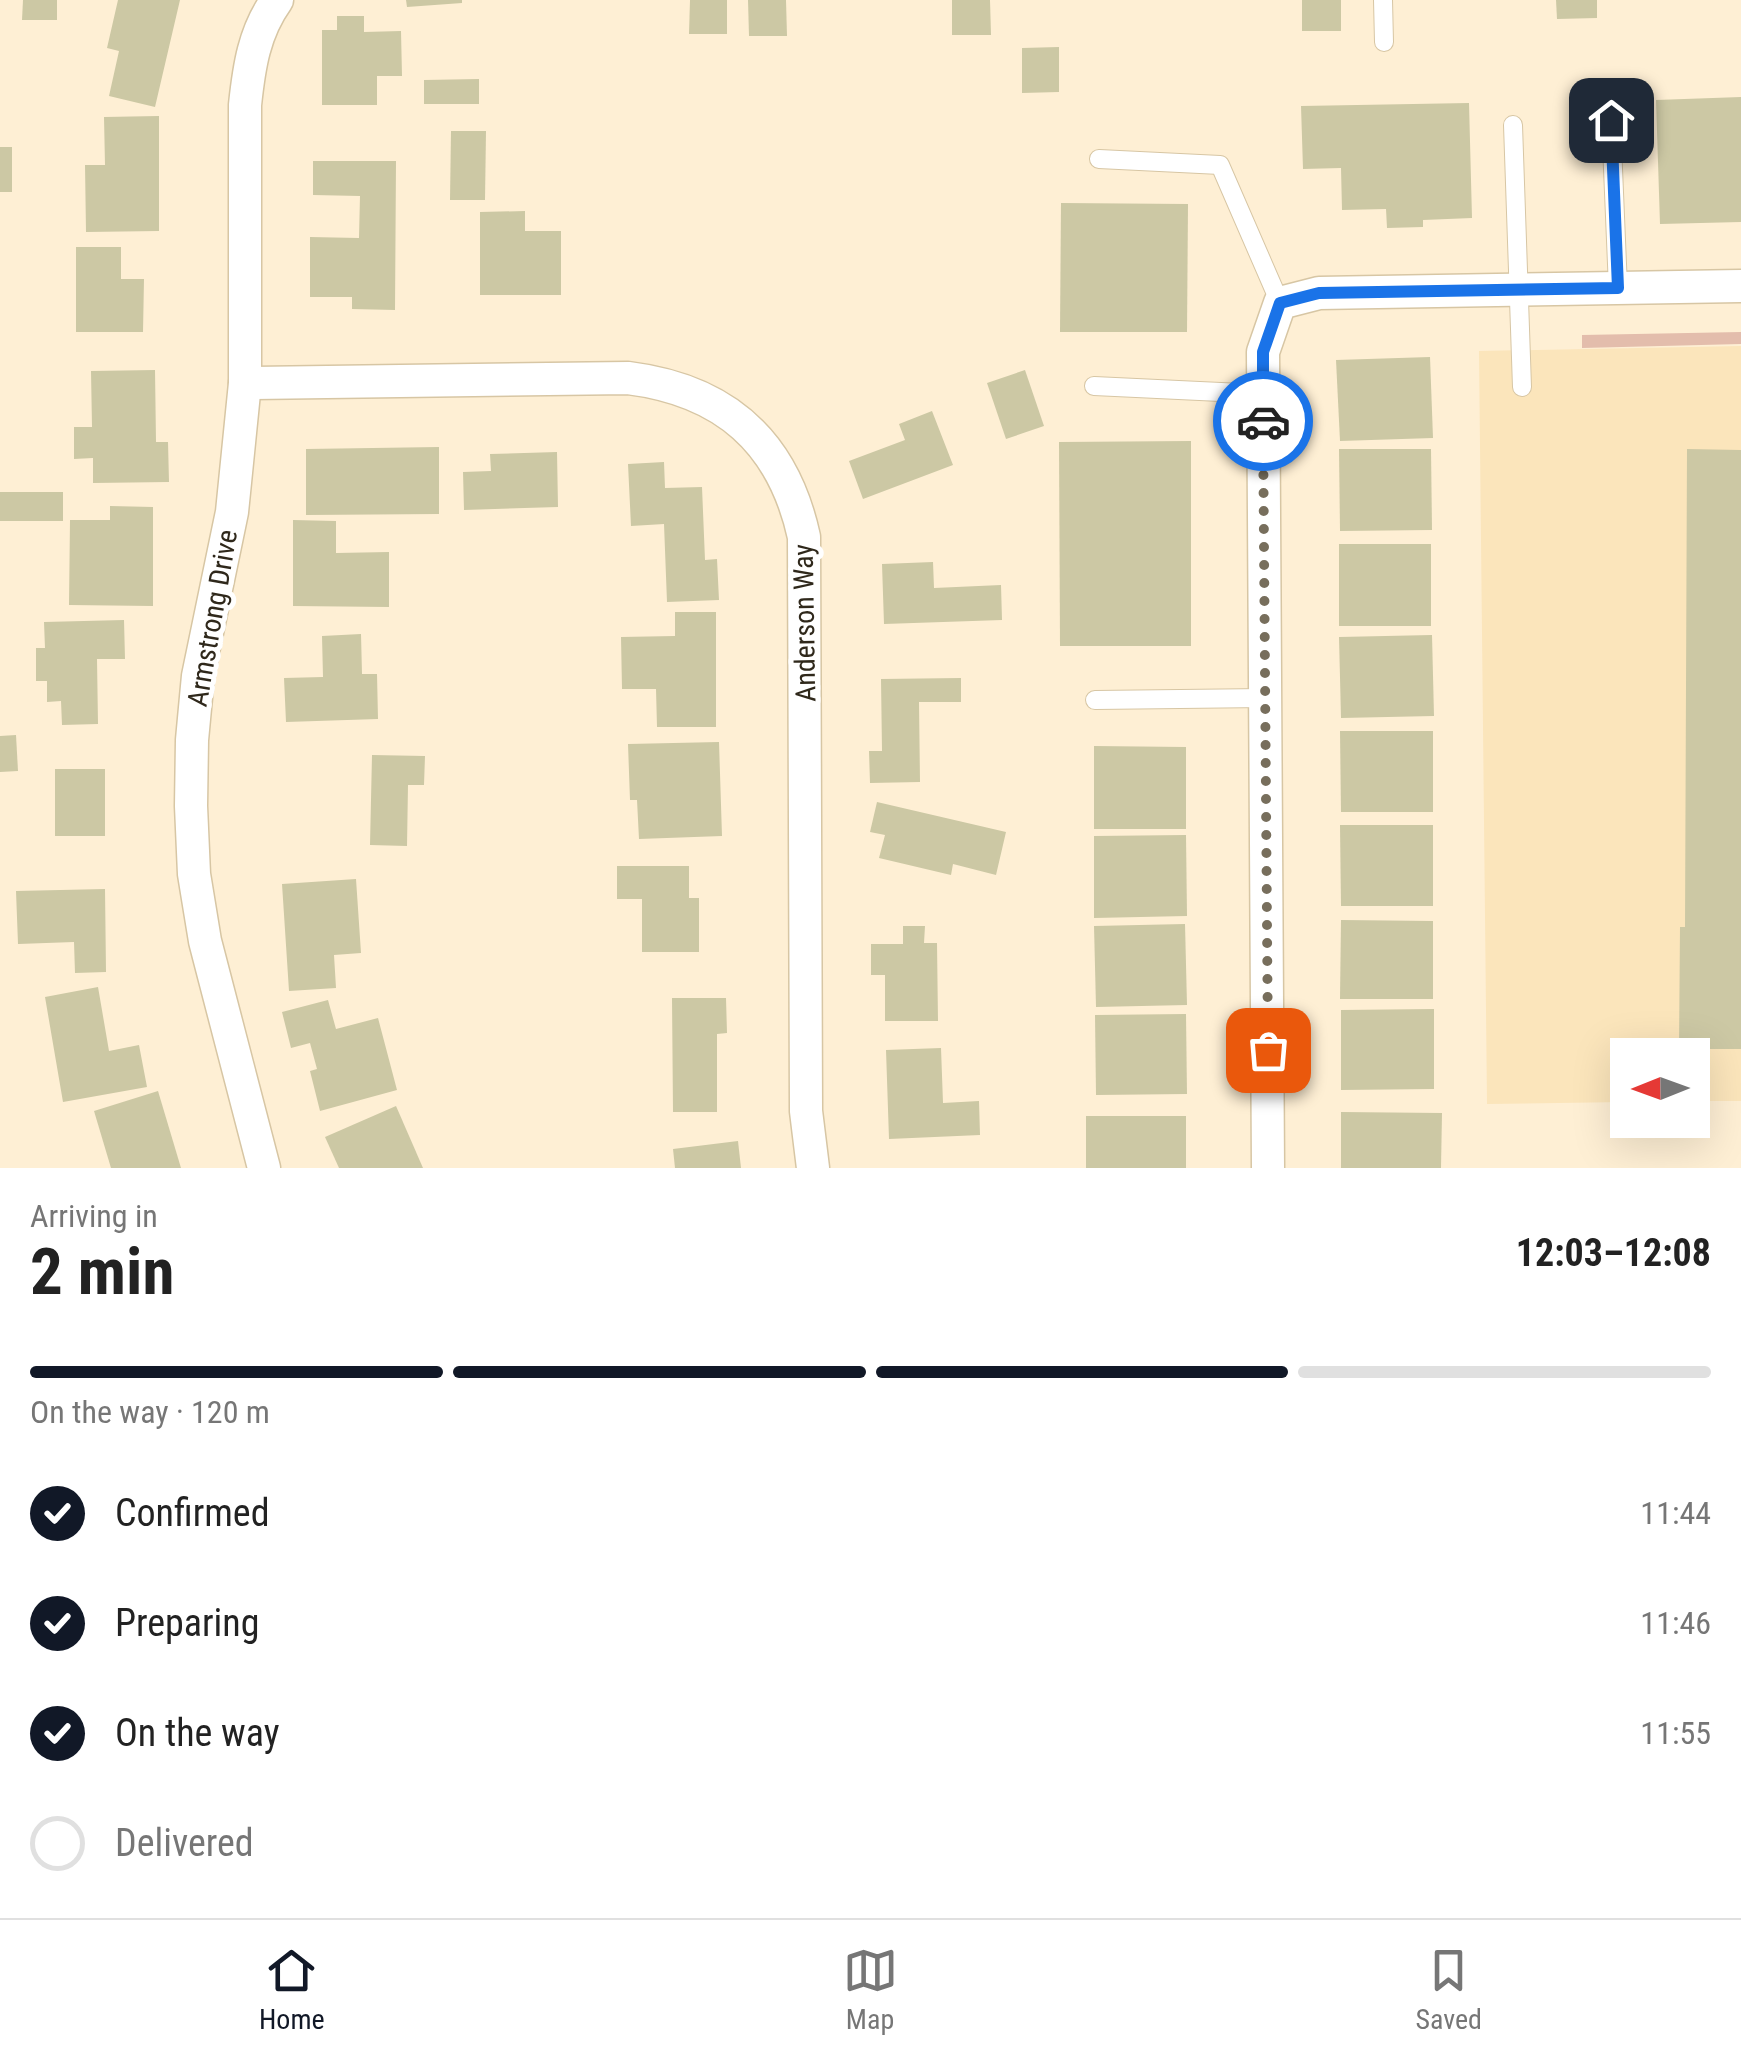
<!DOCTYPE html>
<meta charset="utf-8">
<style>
body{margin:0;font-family:"Roboto Condensed",sans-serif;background:#f2f2f2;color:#222;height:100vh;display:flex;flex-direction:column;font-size:38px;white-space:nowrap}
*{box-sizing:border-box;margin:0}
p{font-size:32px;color:#767676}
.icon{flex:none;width:55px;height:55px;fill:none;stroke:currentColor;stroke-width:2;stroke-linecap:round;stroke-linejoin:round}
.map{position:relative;height:1168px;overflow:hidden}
.drawer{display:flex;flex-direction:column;background:#fff;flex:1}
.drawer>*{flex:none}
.needle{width:65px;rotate:269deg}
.fabs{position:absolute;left:1610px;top:1038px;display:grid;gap:20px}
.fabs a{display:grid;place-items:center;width:100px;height:100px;border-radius:0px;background:#fff;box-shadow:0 10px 40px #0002;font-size:50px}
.pin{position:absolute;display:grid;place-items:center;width:85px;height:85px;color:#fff;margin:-42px;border-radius:20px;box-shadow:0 5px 15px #0006}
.courier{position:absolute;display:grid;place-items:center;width:100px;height:100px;margin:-50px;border:8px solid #1a73e8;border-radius:50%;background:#fff;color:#222;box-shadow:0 2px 12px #0007}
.summary em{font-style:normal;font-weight:700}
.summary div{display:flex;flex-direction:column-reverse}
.summary{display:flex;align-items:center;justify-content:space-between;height:170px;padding:0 30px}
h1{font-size:65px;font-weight:700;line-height:75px}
.bar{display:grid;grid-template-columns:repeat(4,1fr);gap:15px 10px;align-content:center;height:120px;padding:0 30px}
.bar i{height:12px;border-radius:8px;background:#e0e0e0}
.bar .selected{background:#111827}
.bar p{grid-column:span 4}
ol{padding:0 30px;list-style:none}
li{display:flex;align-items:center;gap:30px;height:110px}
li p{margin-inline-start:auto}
li .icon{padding:10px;border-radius:50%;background:#111827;color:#fff;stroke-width:4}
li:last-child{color:#767676}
li i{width:55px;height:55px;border:5px solid #e0e0e0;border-radius:50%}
.tabs{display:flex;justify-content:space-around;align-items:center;height:140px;border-top:2px solid #e0e0e0;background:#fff;font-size:28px;color:#767676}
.tabs a{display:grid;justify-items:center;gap:5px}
.tabs .selected{color:#111827}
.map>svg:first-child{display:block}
</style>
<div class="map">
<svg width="1741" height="1168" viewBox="0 0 1741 1168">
<rect width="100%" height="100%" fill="#feefd4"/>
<polygon fill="#fbe5bb" points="1741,346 1741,1101 1693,1101 1692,1055 1628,1055 1627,1102 1487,1104 1479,351"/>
<polygon fill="#e3bdac" points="1741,332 1741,344 1582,348 1582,335"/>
<g fill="#ccc8a4">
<polygon points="23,0 57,0 57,20 22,20"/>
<polygon points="118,0 180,0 155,107 109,96 119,51 107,48"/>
<polygon points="406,0 462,0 462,3 407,7"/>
<polygon points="690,0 727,0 727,34 689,34"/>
<polygon points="748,0 786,0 787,36 749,36"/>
<polygon points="952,0 990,0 991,35 952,35"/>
<rect x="1302" y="0" width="39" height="31"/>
<polygon points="1556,0 1597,0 1597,18 1557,19"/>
<polygon points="337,16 364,16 364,32 401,31 402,76 377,76 377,105 322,105 322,30 337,30"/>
<polygon points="1059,47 1059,92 1022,93 1022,48"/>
<polygon points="479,79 479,104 424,104 424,80"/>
<polygon points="1741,97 1741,222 1660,224 1656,100"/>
<polygon points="1469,103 1472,218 1423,220 1423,227 1387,228 1386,209 1342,210 1341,168 1303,169 1301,106"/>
<polygon points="159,116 159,231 86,232 85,165 105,165 104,117"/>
<polygon points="451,131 486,131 485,200 450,200"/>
<rect x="0" y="147" width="12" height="45"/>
<polygon points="313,161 396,161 395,310 352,309 352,297 310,297 310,237 359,238 360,196 313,195"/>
<polygon points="1061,203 1188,204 1187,332 1060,332"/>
<polygon points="525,211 525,231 561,231 561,295 480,295 480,212"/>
<polygon points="76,247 121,247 121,279 144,279 143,332 76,332"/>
<polygon points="1430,357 1433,438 1340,441 1336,360"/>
<polygon points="155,370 156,442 168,442 169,482 93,483 93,458 74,459 74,427 92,427 91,371"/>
<polygon points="1025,370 1044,426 1006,439 987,383"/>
<polygon points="932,411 953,465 863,499 849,461 905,440 899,424"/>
<polygon points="1191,441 1191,646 1060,646 1059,442"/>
<polygon points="439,447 439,514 306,515 306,449"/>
<polygon points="1339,449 1431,449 1432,530 1340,531"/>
<polygon points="1687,449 1741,450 1741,1049 1679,1049 1680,927 1685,927"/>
<polygon points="557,452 558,507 464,510 463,472 491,471 490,454"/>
<polygon points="664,462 665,488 702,487 705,560 717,559 719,600 667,602 664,524 631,526 628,464"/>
<rect x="0" y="492" width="63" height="29"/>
<polygon points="110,506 153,507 153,606 69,605 70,520 110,520"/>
<polygon points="293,520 336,521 336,553 389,552 389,607 293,606"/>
<rect x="1339" y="544" width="92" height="82"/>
<polygon points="933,562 934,588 1001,585 1002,620 884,624 882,564"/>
<polygon points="675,612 716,612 716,727 657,727 656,689 622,689 621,637 675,636"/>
<polygon points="124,620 125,659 97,659 98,724 62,725 61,701 47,702 47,681 36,681 36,648 45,648 44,622"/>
<polygon points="361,634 362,674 377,674 378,719 286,722 284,678 323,677 322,636"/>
<polygon points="1432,635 1434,716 1341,718 1339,637"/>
<polygon points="961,678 961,702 919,702 920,782 870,783 869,751 882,751 881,679"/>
<polygon points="1340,731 1433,731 1433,812 1341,812"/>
<polygon points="16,735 18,771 0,772 0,736"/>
<polygon points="719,742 722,836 639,839 637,800 630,800 628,744"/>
<polygon points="1094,746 1186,747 1186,829 1094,829"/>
<polygon points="372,755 425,756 424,785 408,785 407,846 370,845"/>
<rect x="55" y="769" width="50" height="67"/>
<polygon points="877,802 1006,832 996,875 953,864 951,875 879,858 885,835 870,832"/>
<polygon points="1340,825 1433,825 1433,906 1341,906"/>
<polygon points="1186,835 1187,916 1094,918 1094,836"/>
<polygon points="617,866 689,866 689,898 699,898 699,952 642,952 642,899 617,899"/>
<polygon points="356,879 361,953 334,955 336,988 289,991 282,884"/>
<polygon points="105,889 106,972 75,973 74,942 18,944 16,891"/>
<polygon points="1341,920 1433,921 1433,999 1340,999"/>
<polygon points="1185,924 1187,1005 1096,1007 1094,926"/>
<polygon points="903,926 925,926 924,943 937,943 938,1021 885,1021 885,975 871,975 871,944 903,944"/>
<polygon points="98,987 109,1051 139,1045 147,1087 63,1102 45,997"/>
<polygon points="672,998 726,998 727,1033 717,1034 717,1112 673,1112"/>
<polygon points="328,1000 336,1029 378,1018 397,1090 320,1111 310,1071 317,1069 310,1043 291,1048 282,1012"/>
<polygon points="1434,1009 1434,1089 1341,1090 1341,1010"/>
<polygon points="1186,1014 1187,1094 1096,1095 1095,1015"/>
<polygon points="941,1048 943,1103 979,1101 980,1135 889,1139 886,1050"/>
<polygon points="158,1091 181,1168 111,1168 94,1111"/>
<polygon points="396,1106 423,1168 339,1168 325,1137"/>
<polygon points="1341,1112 1442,1113 1441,1168 1341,1168"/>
<rect x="1086" y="1116" width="100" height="52"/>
<polygon points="738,1141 741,1168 675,1168 673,1149"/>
</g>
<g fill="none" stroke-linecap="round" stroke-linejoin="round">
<defs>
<g id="lane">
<polyline points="1383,0 1384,42"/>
<polyline points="1611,121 1618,288"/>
<polyline points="1513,125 1522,387"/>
<polyline points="1099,159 1220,165 1280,303"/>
<polyline points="1094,386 1263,394"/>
<polyline points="1095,700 1265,698"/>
</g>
<g id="street">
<path d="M245,383L628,378C724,390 783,441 804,537L806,1111L813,1168"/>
<path d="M264,1168L205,941L194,874L191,806L192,740L198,676L232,512L245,383V105C249,67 254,32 277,0"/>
<polyline points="1268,1168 1263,352 1280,303 1319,293 1741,286"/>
</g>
</defs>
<use href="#lane" stroke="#d7c6a4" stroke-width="20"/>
<use href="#street" stroke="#d7c6a4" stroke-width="35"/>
<use href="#lane" stroke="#fff" stroke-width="18"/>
<use href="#street" stroke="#fff" stroke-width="32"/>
</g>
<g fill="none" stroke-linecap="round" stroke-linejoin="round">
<polyline stroke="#776e5c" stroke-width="10" stroke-dasharray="0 18" points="1263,421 1268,1050"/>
<polyline stroke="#1a73e8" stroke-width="12" points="1263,421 1263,352 1280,303 1319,293 1618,288 1611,120"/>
</g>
<g text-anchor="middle" stroke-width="10" stroke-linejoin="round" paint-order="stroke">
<g font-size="28" fill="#2f281b" stroke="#fff">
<text transform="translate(212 618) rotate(-80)" y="10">Armstrong Drive</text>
<text transform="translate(804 623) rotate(-91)" y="10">Anderson Way</text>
</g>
</g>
</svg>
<div class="fabs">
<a><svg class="needle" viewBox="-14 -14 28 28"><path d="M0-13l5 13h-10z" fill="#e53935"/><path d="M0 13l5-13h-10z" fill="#767676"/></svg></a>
</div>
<div class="pin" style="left:1268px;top:1050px;background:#ea580c"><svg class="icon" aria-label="bag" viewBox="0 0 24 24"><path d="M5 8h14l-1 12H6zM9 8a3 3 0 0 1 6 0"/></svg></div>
<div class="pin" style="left:1611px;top:120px;background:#1f2937"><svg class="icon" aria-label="home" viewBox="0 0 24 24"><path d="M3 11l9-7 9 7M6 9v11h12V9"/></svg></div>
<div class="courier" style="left:1263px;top:421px"><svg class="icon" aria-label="car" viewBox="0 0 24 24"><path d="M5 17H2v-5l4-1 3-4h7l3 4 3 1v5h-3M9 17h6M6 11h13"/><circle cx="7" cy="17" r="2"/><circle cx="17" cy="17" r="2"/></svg></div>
</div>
<section class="drawer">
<div class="summary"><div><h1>2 min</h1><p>Arriving in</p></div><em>12:03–12:08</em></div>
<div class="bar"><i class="selected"></i><i class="selected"></i><i class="selected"></i><i></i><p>On the way · 120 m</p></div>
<ol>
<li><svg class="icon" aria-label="check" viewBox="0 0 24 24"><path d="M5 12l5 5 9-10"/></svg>Confirmed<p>11:44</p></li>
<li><svg class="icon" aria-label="check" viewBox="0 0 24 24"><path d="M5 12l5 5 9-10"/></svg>Preparing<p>11:46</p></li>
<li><svg class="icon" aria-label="check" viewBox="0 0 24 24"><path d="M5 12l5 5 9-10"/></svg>On the way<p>11:55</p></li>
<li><i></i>Delivered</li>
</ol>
</section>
<nav class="tabs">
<a class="selected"><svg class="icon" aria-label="home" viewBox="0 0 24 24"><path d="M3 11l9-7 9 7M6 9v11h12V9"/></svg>Home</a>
<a><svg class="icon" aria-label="map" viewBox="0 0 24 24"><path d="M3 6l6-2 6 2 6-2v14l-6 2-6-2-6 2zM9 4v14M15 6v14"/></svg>Map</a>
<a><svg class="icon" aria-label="saved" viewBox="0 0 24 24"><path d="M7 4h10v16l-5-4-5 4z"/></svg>Saved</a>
</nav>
